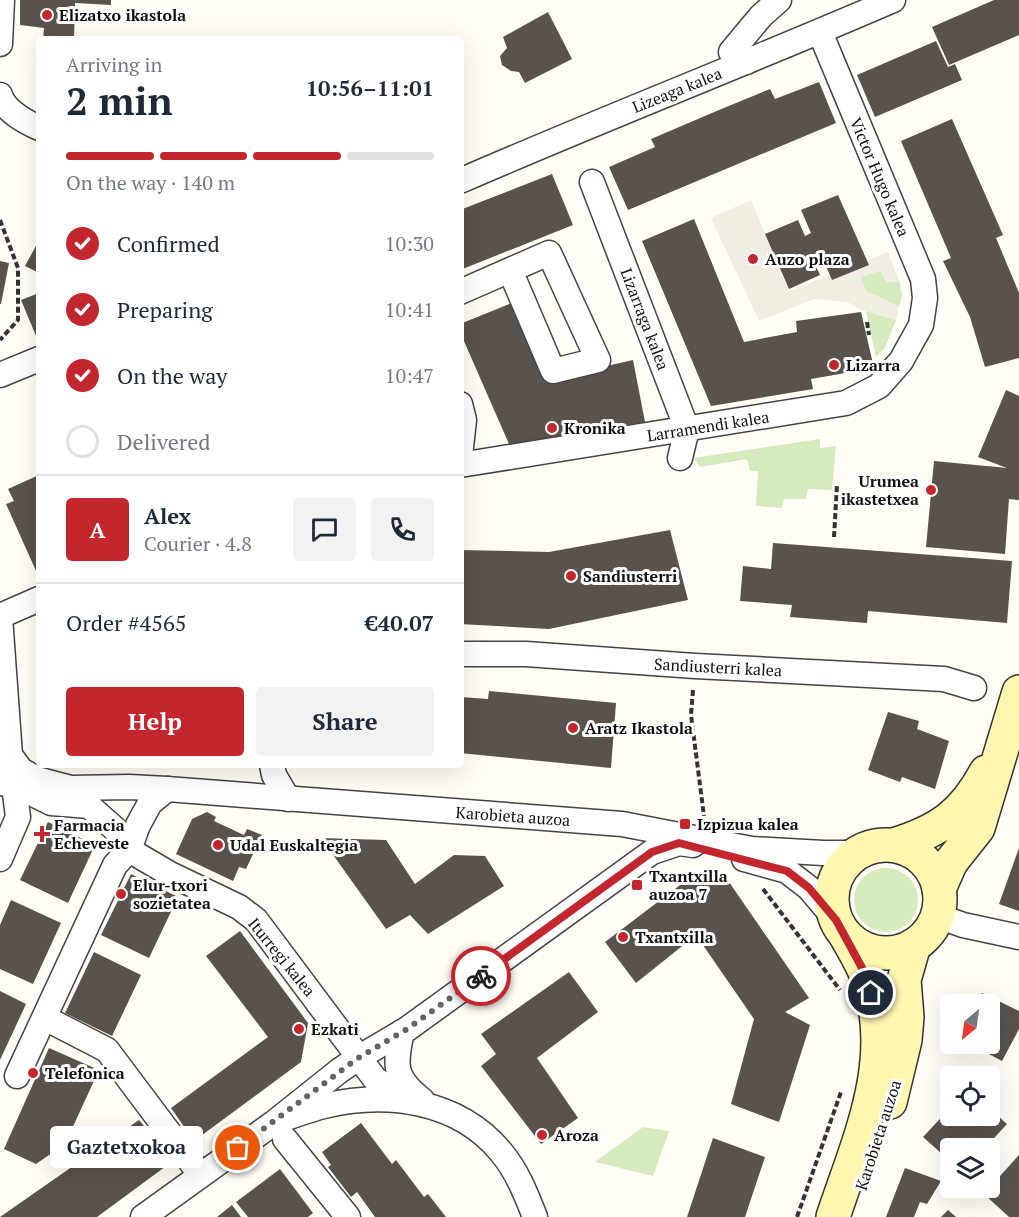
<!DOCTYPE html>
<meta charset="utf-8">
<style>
body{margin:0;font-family:"PT Serif",serif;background:#f2f2f3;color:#1f2937;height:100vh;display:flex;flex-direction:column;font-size:22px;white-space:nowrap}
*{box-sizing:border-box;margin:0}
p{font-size:20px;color:#747a83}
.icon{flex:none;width:33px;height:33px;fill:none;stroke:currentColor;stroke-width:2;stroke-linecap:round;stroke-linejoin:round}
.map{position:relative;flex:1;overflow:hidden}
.drawer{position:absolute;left:36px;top:36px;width:428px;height:732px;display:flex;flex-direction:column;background:#fff;border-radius:6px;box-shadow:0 6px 24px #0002}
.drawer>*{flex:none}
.needle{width:39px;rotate:209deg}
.fabs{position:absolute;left:940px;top:994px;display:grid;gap:12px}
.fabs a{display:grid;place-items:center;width:60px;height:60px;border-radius:6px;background:#fff;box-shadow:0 6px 24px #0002;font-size:30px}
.pin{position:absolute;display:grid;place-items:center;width:51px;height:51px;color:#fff;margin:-26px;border:3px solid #fff;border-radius:50%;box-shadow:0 2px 6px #0007}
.courier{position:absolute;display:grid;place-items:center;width:60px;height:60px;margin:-30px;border:4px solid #c4262e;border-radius:50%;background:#fff;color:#222;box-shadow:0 2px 8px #0007}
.bubble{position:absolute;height:42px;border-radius:6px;background:#fff;box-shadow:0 6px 24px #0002;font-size:20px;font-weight:800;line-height:42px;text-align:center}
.headline em{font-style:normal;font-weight:800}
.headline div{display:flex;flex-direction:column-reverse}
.headline{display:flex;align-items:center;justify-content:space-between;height:102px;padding:0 30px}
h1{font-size:39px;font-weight:800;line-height:45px}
.bar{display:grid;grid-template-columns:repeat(4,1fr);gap:9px 6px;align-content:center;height:72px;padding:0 30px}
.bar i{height:8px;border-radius:4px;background:#e0e1e3}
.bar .selected{background:#c4262e}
.bar p{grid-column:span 4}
.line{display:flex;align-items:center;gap:15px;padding:0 30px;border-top:2px solid #e0e1e3}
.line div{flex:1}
.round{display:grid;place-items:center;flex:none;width:63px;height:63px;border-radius:6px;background:#f2f2f3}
ol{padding:0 30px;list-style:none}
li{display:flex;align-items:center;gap:18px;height:66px}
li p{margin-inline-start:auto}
li .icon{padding:6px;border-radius:50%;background:#c4262e;color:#fff;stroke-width:4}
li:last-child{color:#747a83}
li i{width:33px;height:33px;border:3px solid #e0e1e3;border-radius:50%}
.primary-button{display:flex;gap:12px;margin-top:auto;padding:12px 30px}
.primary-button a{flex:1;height:69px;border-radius:6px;background:#c4262e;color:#fff;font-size:24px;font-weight:800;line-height:69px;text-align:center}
.primary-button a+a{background:#f2f2f3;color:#1f2937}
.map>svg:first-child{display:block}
</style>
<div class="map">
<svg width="1019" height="1217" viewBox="0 0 1019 1217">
<rect width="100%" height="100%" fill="#fffdf5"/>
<g fill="#d5ebbd">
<polygon points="880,270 899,280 902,295 899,307 866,291 860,277"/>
<polygon points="866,311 896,320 885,348 876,357"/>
<polygon points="820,439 820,448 836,446 832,490 808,489 806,499 784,499 782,508 756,506 758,471 750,471 747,459 700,467 694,458"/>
<circle cx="886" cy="900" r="32"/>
<polygon points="643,1127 669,1131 653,1176 595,1162"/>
</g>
<polygon fill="#f1ede2" points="751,200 789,291 888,252 899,281 887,283 880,271 861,277 866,291 899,307 896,320 862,310 847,302 814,299 759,321 711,218"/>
<g fill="#5a524d">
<polygon points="20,0 111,0 111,5 75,3 74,39 43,39 44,28 20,25"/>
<polygon points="994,0 1019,0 1019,35 949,65 932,27"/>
<polygon points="548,12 572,59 525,83 519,72 511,71 502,65 500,56 507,48 503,37"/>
<polygon points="936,41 948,67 955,64 962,80 875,117 857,75"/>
<polygon points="819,82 836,123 628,210 609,167 655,147 651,139 719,110 770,89 775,99"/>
<polygon points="952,119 1003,235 996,238 1019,293 1019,358 985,367 970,317 943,261 951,258 901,141"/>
<polygon points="552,174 573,225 460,270 460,210"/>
<polygon points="838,195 869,265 832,280 822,257 813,260 820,275 789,289 765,234 798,220 805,236 811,233 801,210"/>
<polygon points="694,219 744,342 797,332 796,321 861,312 874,368 811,379 813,389 711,406 642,241"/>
<polygon points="37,244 39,245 39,273 25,266"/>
<polygon points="0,261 9,263 1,304 0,304"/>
<polygon points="39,293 39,343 21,300"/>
<polygon points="512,303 545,380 633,360 645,422 509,444 460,332 460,324"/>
<polygon points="1006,390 1019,396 1019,500 1009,499 1005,554 926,547 934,461 1007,468 978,457"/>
<polygon points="39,475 39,573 37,573 6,504 14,501 8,489"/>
<polygon points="670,530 688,600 549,629 460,624 460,550 549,552"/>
<polygon points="773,543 1012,561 1007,623 868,611 867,623 790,617 792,605 740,601 743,566 771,569"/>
<polygon points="489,691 616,703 611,768 460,753 460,697 488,699"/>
<polygon points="888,712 919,721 917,729 949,741 935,789 902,777 900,782 868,770"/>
<polygon points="207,812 216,817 214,821 244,835 247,829 262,835 246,869 239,867 233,881 176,854 192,819"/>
<polygon points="48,822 95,845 68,903 20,880"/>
<polygon points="321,838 386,840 415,884 454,855 485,856 504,886 428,934 410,915 386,929"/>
<polygon points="1019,848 1019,911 999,904"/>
<polygon points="131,874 178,897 149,958 101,935"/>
<polygon points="692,876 729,882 809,998 785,1012 810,1025 779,1122 731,1104 754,1019 696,935 636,983 605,942"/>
<polygon points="11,900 61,923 33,984 0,969 0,925"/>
<polygon points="240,931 308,1023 301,1062 194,1141 171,1108 268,1037 206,956"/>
<polygon points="94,952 141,975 112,1036 65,1013"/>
<polygon points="569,972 598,1012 537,1058 578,1118 541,1144 481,1066 496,1054 481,1034"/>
<polygon points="0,991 26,1004 0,1060"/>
<polygon points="982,993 1019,1011 1019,1029 1002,1061 970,1044 990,1044 990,1005 976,1005"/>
<polygon points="49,1048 99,1070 65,1144 36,1164 4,1149"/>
<polygon points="951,1107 951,1116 990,1116 990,1109 1007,1124 984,1149 951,1149 951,1162 923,1137"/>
<polygon points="139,1120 173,1161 97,1217 0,1217"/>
<polygon points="361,1123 392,1164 396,1160 424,1197 428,1194 446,1217 375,1217 357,1192 351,1197 328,1167 331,1165 322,1152"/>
<polygon points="713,1138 765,1157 745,1217 687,1217"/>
<polygon points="1019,1155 1019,1217 1009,1217 984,1194"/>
<polygon points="905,1168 941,1181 927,1204 920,1202 914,1217 886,1217"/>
<polygon points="280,1169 313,1213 308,1217 248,1217 236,1202"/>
<polygon points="232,1205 241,1217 217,1217"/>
<polygon points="948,1210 956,1217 941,1217"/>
</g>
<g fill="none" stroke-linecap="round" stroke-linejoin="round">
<defs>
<g id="street">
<polyline points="0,44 2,0"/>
<polyline points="746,62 731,52 761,16 779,0"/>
<path d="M0,95C5,111 24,121 39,128"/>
<path d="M460,181C604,118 750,62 893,0"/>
<polyline points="592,182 687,429 680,458"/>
<polyline points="460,292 549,253 598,360 553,371 510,270"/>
<polyline points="0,375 39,359"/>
<polyline points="460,404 464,420 460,456"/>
<polyline points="460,465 846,403 879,386 901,361 921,325 925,298 923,279 820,32"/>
<polyline points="0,616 39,599"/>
<polyline points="0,617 10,755 18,817 0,859"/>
<polyline points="460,654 526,654 695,666 944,679 974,688"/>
<polyline points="10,755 21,770 37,779 71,788 129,787 167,789 622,824 752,849 823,853 857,853"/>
<polyline points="272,765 274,775 288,799"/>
<polyline points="0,783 15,785 51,803 89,806 115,829 129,850 170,874 239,907 256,920 375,1079 407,1101"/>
<polyline points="744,859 787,871 809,888 836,920"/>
<polyline points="938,916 963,925 1019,937"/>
<polyline points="45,1018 107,1050 200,1174"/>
<path d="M402,1032C394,1066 394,1078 422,1100"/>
<polyline points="17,1076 115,865 129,850 138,825 150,803 167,789"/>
<path d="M289,1117C301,1113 312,1109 324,1106C387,1091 458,1100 501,1152C517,1171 526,1194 535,1217"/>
<polyline points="285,1139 348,1217"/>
<polyline points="143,1217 275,1122 339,1071 358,1058 407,1029 652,852 679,843 693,845"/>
</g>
<g id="secondary">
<path d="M894,845C939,831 963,815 986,772"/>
<circle cx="886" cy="899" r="54"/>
<polyline points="939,889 951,862 978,828 1019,692"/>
<polyline points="890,1102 905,1040 907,1017 904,980 914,945"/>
<path d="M833,1217C859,1139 897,1059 867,977C862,963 853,949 846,936"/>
</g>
</defs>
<use href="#street" stroke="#444" stroke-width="27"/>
<use href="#secondary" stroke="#333" stroke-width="36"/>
<g stroke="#333" stroke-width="4" stroke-dasharray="6 3" stroke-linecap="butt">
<polyline points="0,220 18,268 18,320 0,340"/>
<polyline points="867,322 869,335"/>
<polyline points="834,537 837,485"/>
<polyline points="693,690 691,715 704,816"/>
<polyline points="763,889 840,990"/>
<polyline points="797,1217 841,1092"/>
</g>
<use href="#street" stroke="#fff" stroke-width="24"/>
<use href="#secondary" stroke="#fff6b0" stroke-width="33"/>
</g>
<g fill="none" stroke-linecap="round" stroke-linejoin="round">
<polyline stroke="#646461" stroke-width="6" stroke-dasharray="0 10.8" points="238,1148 358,1058 407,1029 481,976"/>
<polyline stroke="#c4262e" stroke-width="8" points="481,976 652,852 679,843 787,871 809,888 836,920 867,977 871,993"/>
</g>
<g fill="#c4262e" stroke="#fff" stroke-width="2">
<circle cx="47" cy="15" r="6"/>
<circle cx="753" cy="259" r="6"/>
<circle cx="834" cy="365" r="6"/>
<circle cx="552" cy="428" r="6"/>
<circle cx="931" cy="490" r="6"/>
<circle cx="571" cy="576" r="6"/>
<circle cx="573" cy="728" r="6"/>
<rect x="679" y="818" width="12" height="12" rx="3"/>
<path d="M39 825h6v6h6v6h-6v6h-6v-6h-6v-6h6z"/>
<circle cx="218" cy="845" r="6"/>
<rect x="631" y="879" width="12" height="12" rx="3"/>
<circle cx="121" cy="894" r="6"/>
<circle cx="623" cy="937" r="6"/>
<circle cx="299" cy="1029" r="6"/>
<circle cx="33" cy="1073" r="6"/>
<circle cx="542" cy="1135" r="6"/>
</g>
<g text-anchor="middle" stroke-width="6" stroke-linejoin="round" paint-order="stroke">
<g font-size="16" font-weight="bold" fill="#111" stroke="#fff" text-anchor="start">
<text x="59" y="21">Elizatxo ikastola</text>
<text x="765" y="265">Auzo plaza</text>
<text x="846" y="371">Lizarra</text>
<text x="564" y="434">Kronika</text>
<text x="919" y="487" text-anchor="end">Urumea<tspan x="919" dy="18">ikastetxea</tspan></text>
<text x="583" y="582">Sandiusterri</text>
<text x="585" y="734">Aratz Ikastola</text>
<text x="697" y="830">Izpizua kalea</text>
<text x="54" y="831">Farmacia<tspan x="54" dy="18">Echeveste</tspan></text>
<text x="230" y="851">Udal Euskaltegia</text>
<text x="649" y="882">Txantxilla<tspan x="649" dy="18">auzoa 7</tspan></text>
<text x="133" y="891">Elur-txori<tspan x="133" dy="18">sozietatea</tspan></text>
<text x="635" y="943">Txantxilla</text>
<text x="311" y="1035">Ezkati</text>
<text x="45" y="1079">Telefonica</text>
<text x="554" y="1141">Aroza</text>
</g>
<g font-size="16" fill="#111" stroke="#fff">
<text transform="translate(677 90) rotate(-22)" y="6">Lizeaga kalea</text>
<text transform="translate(880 177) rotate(67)" y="6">Victor Hugo kalea</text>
<text transform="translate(645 319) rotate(69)" y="6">Lizarraga kalea</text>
<text transform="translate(708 426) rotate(-9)" y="6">Larramendi kalea</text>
<text transform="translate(718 667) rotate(3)" y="6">Sandiusterri kalea</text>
<text transform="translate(513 816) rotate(4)" y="6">Karobieta auzoa</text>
<text transform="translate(282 957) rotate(51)" y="6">Iturregi kalea</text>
<text transform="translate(878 1135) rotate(-72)" y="6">Karobieta auzoa</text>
</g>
</g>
</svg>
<div class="fabs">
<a><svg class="needle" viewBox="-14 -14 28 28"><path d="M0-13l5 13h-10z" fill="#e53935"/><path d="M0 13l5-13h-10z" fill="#747a83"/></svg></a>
<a><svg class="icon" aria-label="locate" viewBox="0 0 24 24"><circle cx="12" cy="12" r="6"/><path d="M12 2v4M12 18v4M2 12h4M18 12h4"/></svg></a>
<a><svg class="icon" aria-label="layers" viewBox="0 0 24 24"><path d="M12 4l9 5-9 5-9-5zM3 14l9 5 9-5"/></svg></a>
</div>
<div class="pin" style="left:238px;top:1148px;background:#ea580c"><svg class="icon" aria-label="bag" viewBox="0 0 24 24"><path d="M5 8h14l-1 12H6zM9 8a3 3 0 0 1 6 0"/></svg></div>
<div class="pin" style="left:871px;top:993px;background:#1f2937"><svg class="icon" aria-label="home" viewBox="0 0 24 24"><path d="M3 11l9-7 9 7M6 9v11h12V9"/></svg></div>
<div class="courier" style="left:481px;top:976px"><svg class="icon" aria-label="bike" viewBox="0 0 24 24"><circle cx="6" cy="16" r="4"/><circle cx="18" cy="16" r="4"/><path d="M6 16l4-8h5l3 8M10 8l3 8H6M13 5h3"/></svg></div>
<div class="bubble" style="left:50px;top:1126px;width:153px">Gaztetxokoa</div>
<section class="drawer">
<div class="headline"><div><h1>2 min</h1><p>Arriving in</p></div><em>10:56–11:01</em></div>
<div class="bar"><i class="selected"></i><i class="selected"></i><i class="selected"></i><i></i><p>On the way · 140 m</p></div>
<ol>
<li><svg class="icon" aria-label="check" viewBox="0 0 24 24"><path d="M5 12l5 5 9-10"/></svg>Confirmed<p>10:30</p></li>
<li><svg class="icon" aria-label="check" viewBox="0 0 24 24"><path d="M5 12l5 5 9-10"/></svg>Preparing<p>10:41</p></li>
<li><svg class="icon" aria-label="check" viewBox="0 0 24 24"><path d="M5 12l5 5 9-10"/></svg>On the way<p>10:47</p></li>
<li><i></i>Delivered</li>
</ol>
<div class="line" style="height:108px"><b class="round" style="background:#c4262e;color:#fff">A</b><div><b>Alex</b><p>Courier · 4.8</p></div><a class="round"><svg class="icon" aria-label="chat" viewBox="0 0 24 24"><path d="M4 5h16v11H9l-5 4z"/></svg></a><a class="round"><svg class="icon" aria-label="phone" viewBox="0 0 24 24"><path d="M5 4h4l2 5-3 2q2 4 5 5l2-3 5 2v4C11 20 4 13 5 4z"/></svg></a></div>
<div class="line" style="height:78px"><div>Order #4565</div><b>€40.07</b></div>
<div class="primary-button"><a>Help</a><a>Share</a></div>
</section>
</div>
